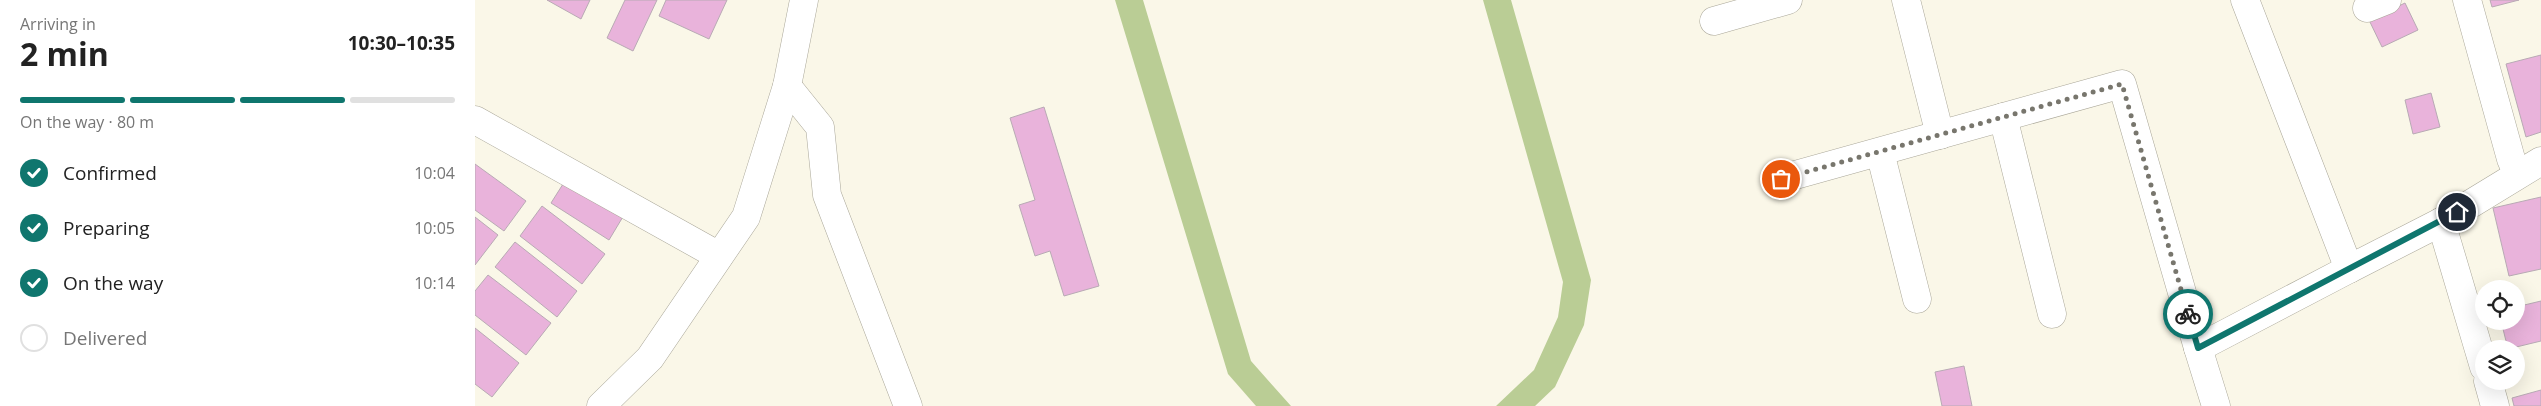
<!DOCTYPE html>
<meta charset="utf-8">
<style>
body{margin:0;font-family:"Open Sans",sans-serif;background:#f2f2f2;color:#222;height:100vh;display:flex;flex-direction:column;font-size:19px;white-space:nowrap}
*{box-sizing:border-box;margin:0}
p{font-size:16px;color:#767676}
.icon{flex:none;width:28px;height:28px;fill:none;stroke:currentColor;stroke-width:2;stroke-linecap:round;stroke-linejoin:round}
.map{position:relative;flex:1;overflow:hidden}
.panel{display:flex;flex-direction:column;background:#fff;width:475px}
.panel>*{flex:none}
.tools{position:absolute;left:2000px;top:280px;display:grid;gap:10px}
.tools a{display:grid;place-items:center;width:50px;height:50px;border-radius:50%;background:#fff;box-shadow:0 5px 20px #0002;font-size:25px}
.pin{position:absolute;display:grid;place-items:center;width:42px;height:42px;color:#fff;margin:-21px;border:2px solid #fff;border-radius:50%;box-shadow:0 1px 5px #0007}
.courier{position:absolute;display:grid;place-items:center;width:50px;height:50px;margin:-25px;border:4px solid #0f766e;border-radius:50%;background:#fff;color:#222;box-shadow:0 1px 6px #0007}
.summary em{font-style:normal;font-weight:700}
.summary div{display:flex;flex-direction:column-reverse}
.summary{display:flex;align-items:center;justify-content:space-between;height:85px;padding:0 20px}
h1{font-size:32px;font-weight:700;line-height:38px}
.bar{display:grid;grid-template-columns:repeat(4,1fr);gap:8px 5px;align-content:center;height:60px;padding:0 20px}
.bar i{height:6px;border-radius:4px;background:#e0e0e0}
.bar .active{background:#0f766e}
.bar p{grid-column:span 4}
ol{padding:0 20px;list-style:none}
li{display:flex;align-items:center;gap:15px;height:55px}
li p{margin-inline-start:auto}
li .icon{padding:5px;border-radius:50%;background:#0f766e;color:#fff;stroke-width:4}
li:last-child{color:#767676}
li i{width:28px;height:28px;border:2px solid #e0e0e0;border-radius:50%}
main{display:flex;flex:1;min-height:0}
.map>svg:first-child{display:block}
</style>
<main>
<section class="panel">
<div class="summary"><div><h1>2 min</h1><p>Arriving in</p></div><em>10:30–10:35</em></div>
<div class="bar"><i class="active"></i><i class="active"></i><i class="active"></i><i></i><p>On the way · 80 m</p></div>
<ol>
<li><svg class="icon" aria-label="check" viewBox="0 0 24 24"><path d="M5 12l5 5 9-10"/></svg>Confirmed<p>10:04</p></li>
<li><svg class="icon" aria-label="check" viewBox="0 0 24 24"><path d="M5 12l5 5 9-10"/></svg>Preparing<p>10:05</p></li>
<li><svg class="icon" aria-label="check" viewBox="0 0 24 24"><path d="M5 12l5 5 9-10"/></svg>On the way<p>10:14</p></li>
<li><i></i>Delivered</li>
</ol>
</section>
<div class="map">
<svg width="2066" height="406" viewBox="0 0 2066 406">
<rect width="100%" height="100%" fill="#faf7e8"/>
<g fill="#bacd95">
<polygon points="640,0 668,0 776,361 816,406 781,406 753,374"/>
<polygon points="1008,0 1036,0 1116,280 1109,325 1080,387 1060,406 1021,406 1059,370 1083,317 1088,282"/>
</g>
<g fill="#e9b3db" stroke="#b8aab4">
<polygon points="72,0 115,0 106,19"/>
<polygon points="150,0 182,0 158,51 132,38"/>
<polygon points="191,0 252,0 234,39 184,16"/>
<polygon points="2015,0 2044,0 2017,7"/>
<polygon points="1930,3 1943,30 1907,47 1894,20"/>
<polygon points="2066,55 2066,132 2051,137 2031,64"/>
<polygon points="1956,93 1965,127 1938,134 1930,100"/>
<polygon points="569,107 624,286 589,296 575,251 560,256 544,205 560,200 535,118"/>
<polygon points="0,164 51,201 29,231 0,210"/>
<polygon points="95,173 152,210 134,240 76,203"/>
<polygon points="2066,197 2066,269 2034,276 2018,208"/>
<polygon points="67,206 130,254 107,284 45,236"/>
<polygon points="0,217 23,235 0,265"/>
<polygon points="40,242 102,291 82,317 20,267"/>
<polygon points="13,275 76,323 51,355 0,315 0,291"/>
<polygon points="2066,301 2066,341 2033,349 2026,321 2041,321 2041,307"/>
<polygon points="0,328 44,363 17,397 0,384"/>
<polygon points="1489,366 1497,406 1467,406 1460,372"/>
<polygon points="2066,390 2066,406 2039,406 2037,398"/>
</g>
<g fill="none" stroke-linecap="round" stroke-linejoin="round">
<defs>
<g id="minor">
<polyline points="1431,0 1465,135"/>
<polyline points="1770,0 1874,269 1966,222 2066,161"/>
<polyline points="1992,0 2036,159 2042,173"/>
<polyline points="1892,8 1912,0"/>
<polyline points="1239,21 1313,0"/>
<polyline points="312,86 345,127 352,195 433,406"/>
<polyline points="1528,117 1577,314"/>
<polyline points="0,120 244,256"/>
<polyline points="1405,152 1442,299"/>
<polyline points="1306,179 1647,84 1723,348 1874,269"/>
<polyline points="1966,222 2009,367"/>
<polyline points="1723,348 1741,406"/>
<polyline points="2013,381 2020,406"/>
<polyline points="126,406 175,358 271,217 312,86 329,0"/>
</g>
</defs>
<use href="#minor" stroke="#a9a698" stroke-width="29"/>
<use href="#minor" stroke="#fff" stroke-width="28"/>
</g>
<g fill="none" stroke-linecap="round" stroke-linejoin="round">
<polyline stroke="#78766d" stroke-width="5" stroke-dasharray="0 9" points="1306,179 1647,84 1713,314"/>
<polyline stroke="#0f766e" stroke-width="6" points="1713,314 1723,348 1982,212"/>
</g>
</svg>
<div class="tools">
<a><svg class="icon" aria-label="locate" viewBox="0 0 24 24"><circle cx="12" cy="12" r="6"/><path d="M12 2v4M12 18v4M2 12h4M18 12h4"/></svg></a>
<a><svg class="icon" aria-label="layers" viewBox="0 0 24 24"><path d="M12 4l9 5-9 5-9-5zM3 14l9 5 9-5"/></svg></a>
</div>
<div class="pin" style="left:1306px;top:179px;background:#ea580c"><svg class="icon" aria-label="bag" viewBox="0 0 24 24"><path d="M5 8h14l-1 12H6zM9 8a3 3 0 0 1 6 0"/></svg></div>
<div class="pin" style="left:1982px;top:212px;background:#1f2937"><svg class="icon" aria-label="home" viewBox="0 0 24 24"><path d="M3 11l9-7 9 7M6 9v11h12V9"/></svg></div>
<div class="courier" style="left:1713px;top:314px"><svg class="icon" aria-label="bike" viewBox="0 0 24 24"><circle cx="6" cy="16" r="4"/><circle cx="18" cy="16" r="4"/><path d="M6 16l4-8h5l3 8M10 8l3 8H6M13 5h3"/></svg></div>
</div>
</main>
